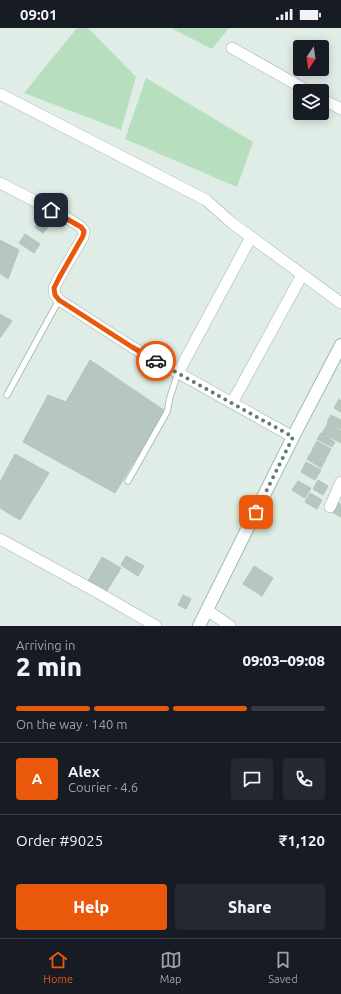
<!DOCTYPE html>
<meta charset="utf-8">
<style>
body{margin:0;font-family:Ubuntu,sans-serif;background:#242831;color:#f1f3f6;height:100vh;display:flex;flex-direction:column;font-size:15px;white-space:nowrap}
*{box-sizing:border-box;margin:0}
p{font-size:13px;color:#9ea1a6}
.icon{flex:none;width:22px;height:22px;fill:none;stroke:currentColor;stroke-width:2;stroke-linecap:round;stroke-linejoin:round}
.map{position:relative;height:598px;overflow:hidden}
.panel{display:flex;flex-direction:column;background:#171b24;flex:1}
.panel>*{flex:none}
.needle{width:26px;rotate:193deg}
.tools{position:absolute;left:293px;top:12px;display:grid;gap:8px}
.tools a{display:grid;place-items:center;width:36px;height:36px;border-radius:4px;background:#171b24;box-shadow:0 2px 10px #0003;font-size:20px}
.pin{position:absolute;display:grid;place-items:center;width:34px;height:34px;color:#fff;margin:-17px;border-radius:8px;box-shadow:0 2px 6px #0006}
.courier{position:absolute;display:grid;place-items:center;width:40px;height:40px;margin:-20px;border:3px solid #ea580c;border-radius:50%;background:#fff;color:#222;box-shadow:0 1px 5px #0007}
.headline em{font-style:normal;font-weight:800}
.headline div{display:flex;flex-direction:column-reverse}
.headline{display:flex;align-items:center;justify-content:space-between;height:68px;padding:0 16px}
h1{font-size:26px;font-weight:800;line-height:30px}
.bar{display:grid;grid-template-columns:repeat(4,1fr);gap:6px 4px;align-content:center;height:48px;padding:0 16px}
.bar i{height:5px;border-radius:3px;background:#363941}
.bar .active{background:#ea580c}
.bar p{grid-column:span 4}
.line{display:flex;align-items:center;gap:10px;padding:0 16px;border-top:1px solid #363941}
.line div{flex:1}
.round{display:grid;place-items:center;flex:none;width:42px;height:42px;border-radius:4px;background:#242831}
.primary-button{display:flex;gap:8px;margin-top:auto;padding:8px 16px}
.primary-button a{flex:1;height:46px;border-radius:4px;background:#ea580c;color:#fff;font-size:16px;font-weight:800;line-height:46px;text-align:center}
.primary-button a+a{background:#242831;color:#f1f3f6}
.status{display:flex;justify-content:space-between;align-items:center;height:28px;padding:0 20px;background:#171b24;direction:ltr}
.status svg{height:11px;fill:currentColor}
.menu{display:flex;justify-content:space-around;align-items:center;height:56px;border-top:1px solid #363941;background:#171b24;font-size:11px;color:#9ea1a6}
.menu a{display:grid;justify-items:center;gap:2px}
.menu .active{color:#ea580c}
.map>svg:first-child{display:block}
</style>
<div class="status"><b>09:01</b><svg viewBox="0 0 49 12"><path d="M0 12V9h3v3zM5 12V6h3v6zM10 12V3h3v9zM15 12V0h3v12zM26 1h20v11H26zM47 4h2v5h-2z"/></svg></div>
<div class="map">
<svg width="341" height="598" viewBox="0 0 341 598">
<rect width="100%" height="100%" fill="#e0ece6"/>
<g fill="#b7dfbe">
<polygon points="77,0 88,0 136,49 121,102 24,65"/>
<polygon points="171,0 229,0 212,21"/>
<polygon points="146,50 253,114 237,159 125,111"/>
</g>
<g fill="#b5c7be" stroke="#b2c6bc">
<polygon points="41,192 49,198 43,205 35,199"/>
<polygon points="25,206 40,216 34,225 19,215"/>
<polygon points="0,212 19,222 8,251 0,245"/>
<polygon points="0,286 12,293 0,310"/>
<polygon points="90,332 165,383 115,465 23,414 48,367 66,374"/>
<polygon points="339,371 341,373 341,384 334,380"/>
<polygon points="331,387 341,392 341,401 327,394"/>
<polygon points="328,395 341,403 341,415 322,405"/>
<polygon points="321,405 335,414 332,419 317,411"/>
<polygon points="317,413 331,421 326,430 312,422"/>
<polygon points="312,423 326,431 321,440 307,431"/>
<polygon points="15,426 49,445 20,492 0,480 0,454"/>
<polygon points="306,434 321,442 315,452 301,444"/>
<polygon points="318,452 328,458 323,467 313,461"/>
<polygon points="298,453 311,460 305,470 292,462"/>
<polygon points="310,465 322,472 317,481 305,474"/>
<polygon points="335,473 341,476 341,489 330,483"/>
<polygon points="126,528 144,538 138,548 121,537"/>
<polygon points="102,529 121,540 105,566 87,555"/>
<polygon points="254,538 273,550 262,568 243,556"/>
<polygon points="183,567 191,571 186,581 178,577"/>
</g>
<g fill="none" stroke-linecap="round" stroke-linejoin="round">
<defs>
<g id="lane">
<polyline points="7,367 59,272"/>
<polyline points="128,453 167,384 170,369 178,345"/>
</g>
<g id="street">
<polyline points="232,20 308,63"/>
<polyline points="0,66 206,172 232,195 341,275"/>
<polyline points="322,71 341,81"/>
<polyline points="0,155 64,188 81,199 84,203 83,209 59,250 54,260 55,267 59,272 132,319 293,409"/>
<polyline points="178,345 251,209"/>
<polyline points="232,375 302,247"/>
<polyline points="330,479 341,454"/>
<polyline points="0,511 95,563 156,598"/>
<polyline points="207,582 230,598"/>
</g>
<polyline id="secondary" points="199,598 293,409 341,317"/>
</defs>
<use href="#lane" stroke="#a2b4ad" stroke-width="7"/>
<use href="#street" stroke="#a2b4ad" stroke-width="12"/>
<use href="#secondary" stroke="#9db9ad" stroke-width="14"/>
<use href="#lane" stroke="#fff" stroke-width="5.5"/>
<use href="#street" stroke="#fff" stroke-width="11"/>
<use href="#secondary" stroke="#fff" stroke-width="12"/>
</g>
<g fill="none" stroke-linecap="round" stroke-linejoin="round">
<polyline stroke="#637b72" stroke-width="4" stroke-dasharray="0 7.2" points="156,333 293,409 256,484"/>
<polyline stroke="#ea580c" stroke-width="5" points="51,182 81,199 84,203 83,208 59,250 54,260 55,267 59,272 132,319 156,333"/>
</g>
</svg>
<div class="tools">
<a><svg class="needle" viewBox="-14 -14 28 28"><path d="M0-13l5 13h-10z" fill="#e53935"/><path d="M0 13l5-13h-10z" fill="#9ea1a6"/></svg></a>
<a><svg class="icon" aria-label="layers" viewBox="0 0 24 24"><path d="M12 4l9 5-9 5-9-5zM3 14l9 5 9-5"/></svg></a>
</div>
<div class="pin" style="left:256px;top:484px;background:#ea580c"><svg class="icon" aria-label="bag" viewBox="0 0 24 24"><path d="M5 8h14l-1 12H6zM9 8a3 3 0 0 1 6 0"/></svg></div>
<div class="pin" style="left:51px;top:182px;background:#1f2937"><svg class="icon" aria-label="home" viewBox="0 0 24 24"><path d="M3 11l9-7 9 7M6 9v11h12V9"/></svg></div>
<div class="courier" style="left:156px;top:333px"><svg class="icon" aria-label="car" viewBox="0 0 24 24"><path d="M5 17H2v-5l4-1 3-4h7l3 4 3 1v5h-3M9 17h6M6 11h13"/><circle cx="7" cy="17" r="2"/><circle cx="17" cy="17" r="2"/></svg></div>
</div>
<section class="panel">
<div class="headline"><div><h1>2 min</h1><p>Arriving in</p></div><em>09:03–09:08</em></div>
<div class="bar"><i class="active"></i><i class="active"></i><i class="active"></i><i></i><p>On the way · 140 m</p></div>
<div class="line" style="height:72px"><b class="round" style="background:#ea580c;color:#fff">A</b><div><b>Alex</b><p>Courier · 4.6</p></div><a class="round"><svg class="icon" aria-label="chat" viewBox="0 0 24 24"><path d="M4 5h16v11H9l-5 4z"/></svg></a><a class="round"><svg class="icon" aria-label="phone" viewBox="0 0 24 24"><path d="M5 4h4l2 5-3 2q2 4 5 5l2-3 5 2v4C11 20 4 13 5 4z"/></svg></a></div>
<div class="line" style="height:52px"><div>Order #9025</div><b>₹1,120</b></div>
<div class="primary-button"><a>Help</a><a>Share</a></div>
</section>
<nav class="menu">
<a class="active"><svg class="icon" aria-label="home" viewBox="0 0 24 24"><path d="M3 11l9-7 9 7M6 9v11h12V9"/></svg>Home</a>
<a><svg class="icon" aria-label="map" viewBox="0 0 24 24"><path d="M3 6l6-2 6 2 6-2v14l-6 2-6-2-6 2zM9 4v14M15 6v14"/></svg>Map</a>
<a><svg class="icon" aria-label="saved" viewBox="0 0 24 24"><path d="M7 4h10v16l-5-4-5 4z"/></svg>Saved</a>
</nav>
